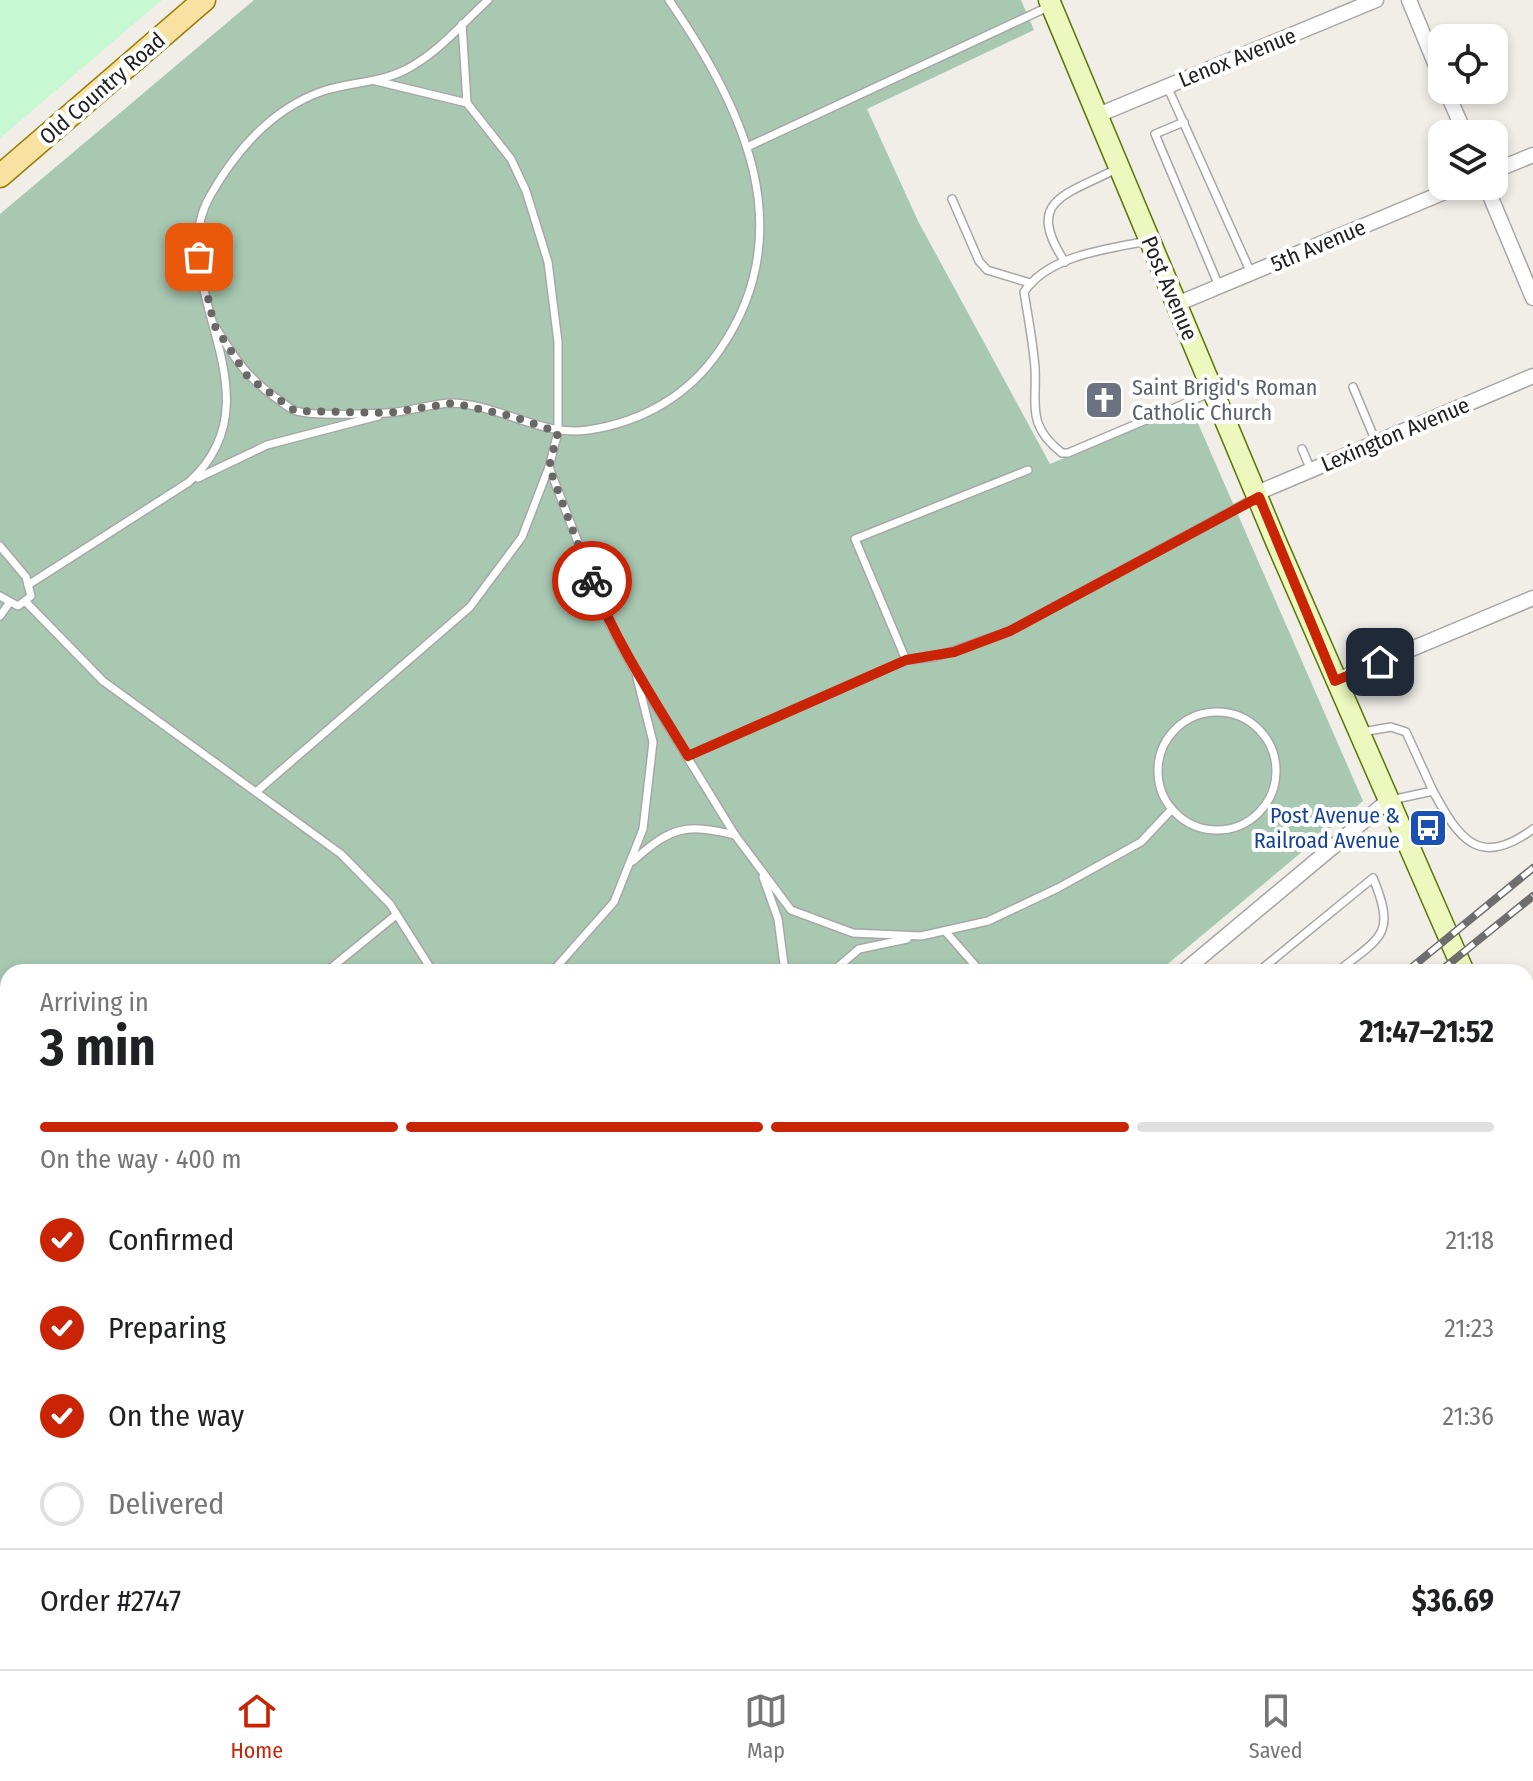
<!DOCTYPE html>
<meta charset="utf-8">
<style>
body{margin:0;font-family:"Fira Sans Condensed",sans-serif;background:#f6f6f6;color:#202124;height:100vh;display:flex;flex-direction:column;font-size:30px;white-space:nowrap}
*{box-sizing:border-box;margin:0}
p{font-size:26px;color:#757577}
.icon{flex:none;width:44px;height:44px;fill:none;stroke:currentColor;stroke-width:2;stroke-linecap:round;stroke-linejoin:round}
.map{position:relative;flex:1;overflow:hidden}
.sheet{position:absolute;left:0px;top:964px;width:1534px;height:706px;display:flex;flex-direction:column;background:#fff;border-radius:24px 24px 0 0;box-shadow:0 4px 12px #0003}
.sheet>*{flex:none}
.controls{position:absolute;left:1428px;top:24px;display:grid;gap:16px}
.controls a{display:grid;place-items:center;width:80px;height:80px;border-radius:16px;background:#fff;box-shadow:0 4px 12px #0003;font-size:40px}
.pin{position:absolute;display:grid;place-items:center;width:68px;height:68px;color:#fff;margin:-34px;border-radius:16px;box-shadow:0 4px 12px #0006}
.courier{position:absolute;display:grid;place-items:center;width:80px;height:80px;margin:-40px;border:6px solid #ca2406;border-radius:50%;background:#fff;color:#222;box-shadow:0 2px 10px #0007}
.summary em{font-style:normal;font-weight:700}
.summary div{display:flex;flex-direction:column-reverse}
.summary{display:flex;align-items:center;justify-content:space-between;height:136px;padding:0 40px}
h1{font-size:52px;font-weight:700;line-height:60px}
.bar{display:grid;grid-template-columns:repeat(4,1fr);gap:12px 8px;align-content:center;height:96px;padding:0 40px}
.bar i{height:10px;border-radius:6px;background:#e0e0e0}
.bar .selected{background:#ca2406}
.bar p{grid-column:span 4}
.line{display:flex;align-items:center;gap:20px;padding:0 40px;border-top:2px solid #e0e0e0}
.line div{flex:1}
ol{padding:0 40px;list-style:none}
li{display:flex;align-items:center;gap:24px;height:88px}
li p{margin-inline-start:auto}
li .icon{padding:8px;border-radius:50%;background:#ca2406;color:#fff;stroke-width:4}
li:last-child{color:#757577}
li i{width:44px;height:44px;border:4px solid #e0e0e0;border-radius:50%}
.tabs{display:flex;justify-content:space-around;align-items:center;height:112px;border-top:2px solid #e0e0e0;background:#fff;font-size:22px;color:#757577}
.tabs a{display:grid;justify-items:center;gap:4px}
.tabs .selected{color:#ca2406}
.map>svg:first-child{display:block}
</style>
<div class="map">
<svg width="1533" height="1669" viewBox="0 0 1533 1669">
<rect width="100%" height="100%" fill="#f0eee7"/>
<g fill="#a8c8b2">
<polygon points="254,0 1021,0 1034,30 867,109 918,221 1050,464 1190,405 1363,801 1158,972 8,972 8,1575 0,1564 0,214"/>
<polygon points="69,1662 322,1662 314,1669 74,1669"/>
</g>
<polygon fill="#c6f8d1" points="0,0 162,0 0,138"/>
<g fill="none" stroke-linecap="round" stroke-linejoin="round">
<defs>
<g id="lane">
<polyline points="376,81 467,103"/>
<polyline points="1167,86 1251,273"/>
<polyline points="1184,122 1155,134 1219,286"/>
<polyline points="747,147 1050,6"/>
<polyline points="952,199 979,261 987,270 1030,283"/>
<path d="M1148,241C1107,249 1049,255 1024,292C1028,317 1033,342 1035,368C1037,405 1026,425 1062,453H1068L1212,392"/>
<path d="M1065,262C1023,199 1067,195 1118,168"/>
<path d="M214,325C235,358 244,375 276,398C282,402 289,409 296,411C314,416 367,414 387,413C409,412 431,403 453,403C500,405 542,437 588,430C642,422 688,396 719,351C803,231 743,108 669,0"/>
<polyline points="1353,387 1376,442"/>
<polyline points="1302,449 1311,470"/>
<polyline points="549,467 609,623 635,672 735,835 791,910 853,933 921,936 988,921 1058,888 1141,842 1172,809"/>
<polyline points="198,478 267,445 378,416"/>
<polyline points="0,546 26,577 31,596 18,606 0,596"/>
<path d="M28,585L189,482C285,395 160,283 210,196C236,150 271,109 323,91C350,82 379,83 405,70C437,54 462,24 488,0"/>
<polyline points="25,601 103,681 341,854 390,904 433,972"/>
<polyline points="0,616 10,602"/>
<polyline points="906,660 855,539 1028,470"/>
<circle cx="1217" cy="771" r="59"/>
<polyline points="1362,732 1391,727 1406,732 1433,791"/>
<polyline points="688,756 906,660 935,657 1010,631 1255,498"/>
<polyline points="256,792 470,607 522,537 549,467 558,432 558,342 548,262 526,191 511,159 467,103 462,24"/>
<path d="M1391,800L1433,791C1459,839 1479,869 1533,829"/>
<path d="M633,861C671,827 685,823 735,835"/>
<polyline points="763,877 778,919 785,972"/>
<polyline points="945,931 981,972"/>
<polyline points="326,972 396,915"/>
<polyline points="552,972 614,902 643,829 653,742 637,678"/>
<polyline points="832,972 859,949 907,939"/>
<path d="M1258,972L1373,878C1397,936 1380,937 1337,972"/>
<polyline points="1526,1067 1532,1062 1533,1053"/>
<polyline points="0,1129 8,1135"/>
<polyline points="1526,1454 1533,1466"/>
<polyline points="1526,1534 1533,1545"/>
<polyline points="1526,1632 1533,1643"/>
<polyline points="1067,1662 1070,1669"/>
<polyline points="1221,1662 1225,1669"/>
</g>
<g id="street">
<polyline points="1409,0 1442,80"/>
<polyline points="1446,90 1465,134"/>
<polyline points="1098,115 1376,0"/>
<polyline points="1494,171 1533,155"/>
<polyline points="1486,186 1533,298"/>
<polyline points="1177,304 1459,186"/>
<polyline points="1257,493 1533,376"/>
<polyline points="1335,681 1533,598"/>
<polyline points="1183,972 1389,800"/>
<polyline points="1526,1529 1533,1524"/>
<polyline points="937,1662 941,1669"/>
<polyline points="336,1669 345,1662"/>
<polyline points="1302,1669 1314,1662"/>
</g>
<g id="secondary">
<polyline points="1049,0 1277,544 1464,972"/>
<polyline points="1526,1120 1533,1137"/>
<polyline points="0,1587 8,1599"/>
<polyline points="53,1662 58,1669"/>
<polyline points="710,1669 714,1662"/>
</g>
<polyline id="primary" points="0,176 204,0"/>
</defs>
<use href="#lane" stroke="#a7a7a7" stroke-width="10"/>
<use href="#street" stroke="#a7a7a7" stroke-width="17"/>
<use href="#secondary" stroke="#597608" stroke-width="23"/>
<use href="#primary" stroke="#977d04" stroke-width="25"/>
<use href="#lane" stroke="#fff" stroke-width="7"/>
<use href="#street" stroke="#fff" stroke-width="14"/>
<use href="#secondary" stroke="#ecf8bd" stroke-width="20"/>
<use href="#primary" stroke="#f9e1a2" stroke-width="22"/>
<defs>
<g id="rail">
<polyline points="1406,972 1533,868"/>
<polyline points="1439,972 1533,896"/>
<polyline points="558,1669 566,1662"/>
<polyline points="591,1669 600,1662"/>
</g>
</defs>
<use href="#rail" stroke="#6e6e6e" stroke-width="8"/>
<use href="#rail" stroke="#fff" stroke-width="5" stroke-dasharray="15" stroke-linecap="butt"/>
</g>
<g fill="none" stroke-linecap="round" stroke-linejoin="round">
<polyline stroke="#696866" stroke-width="8" stroke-dasharray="0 14.4" points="199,257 214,325 248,377 295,411 388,413 453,403 511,416 558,432 549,467 592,581"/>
<path stroke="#ca2406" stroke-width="10" d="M592,581C617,644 653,698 688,756L906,660L954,652L1010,631L1259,497L1335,681L1380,662"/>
</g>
<defs>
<symbol id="church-square" viewBox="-11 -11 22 22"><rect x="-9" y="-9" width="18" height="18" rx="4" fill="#6b7280" stroke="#fff"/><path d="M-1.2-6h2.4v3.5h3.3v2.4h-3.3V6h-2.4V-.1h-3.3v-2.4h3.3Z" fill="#fff"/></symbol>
<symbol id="bus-square" viewBox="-11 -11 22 22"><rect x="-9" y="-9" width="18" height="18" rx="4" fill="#1a4fb4" stroke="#fff"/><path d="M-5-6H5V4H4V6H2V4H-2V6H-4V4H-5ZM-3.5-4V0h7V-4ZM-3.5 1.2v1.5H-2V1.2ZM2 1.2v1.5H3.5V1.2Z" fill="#fff"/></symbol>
</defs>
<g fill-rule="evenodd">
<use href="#church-square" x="1082" y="378" width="44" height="44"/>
<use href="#bus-square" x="1406" y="806" width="44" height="44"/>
</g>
<g text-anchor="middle" stroke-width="8" stroke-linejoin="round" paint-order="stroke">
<g font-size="22" fill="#202020" stroke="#fff">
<text transform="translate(1237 57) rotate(-22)" y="8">Lenox Avenue</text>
<text transform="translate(102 88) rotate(-41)" y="8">Old Country Road</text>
<text transform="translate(1318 245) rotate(-23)" y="8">5th Avenue</text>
<text transform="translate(1170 288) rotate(67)" y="8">Post Avenue</text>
<text transform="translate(1395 434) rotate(-23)" y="8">Lexington Avenue</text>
</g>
<g font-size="22" fill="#5b616d" stroke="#fff" text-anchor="start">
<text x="1132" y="395">Saint Brigid's Roman<tspan x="1132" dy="25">Catholic Church</tspan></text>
</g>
<g font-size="22" fill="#164399" stroke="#fff" text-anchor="end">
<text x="1400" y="823">Post Avenue &amp;<tspan x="1400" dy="25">Railroad Avenue</tspan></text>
</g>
</g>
</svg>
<div class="controls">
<a><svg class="icon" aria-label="locate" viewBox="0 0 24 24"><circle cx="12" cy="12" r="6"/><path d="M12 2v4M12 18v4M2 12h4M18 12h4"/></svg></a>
<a><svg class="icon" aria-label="layers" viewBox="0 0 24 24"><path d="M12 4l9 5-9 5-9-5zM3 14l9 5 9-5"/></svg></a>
</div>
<div class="pin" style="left:199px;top:257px;background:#ea580c"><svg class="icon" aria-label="bag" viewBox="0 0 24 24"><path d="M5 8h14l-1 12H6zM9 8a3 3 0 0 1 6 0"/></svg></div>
<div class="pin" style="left:1380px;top:662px;background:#1f2937"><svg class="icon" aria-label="home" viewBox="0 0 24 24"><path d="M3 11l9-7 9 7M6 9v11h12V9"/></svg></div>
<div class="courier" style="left:592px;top:581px"><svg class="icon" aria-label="bike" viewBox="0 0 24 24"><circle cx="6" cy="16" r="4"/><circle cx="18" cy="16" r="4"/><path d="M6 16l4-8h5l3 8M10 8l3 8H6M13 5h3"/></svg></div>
<section class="sheet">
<div class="summary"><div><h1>3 min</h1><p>Arriving in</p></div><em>21:47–21:52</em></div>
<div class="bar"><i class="selected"></i><i class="selected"></i><i class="selected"></i><i></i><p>On the way · 400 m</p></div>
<ol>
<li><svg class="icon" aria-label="check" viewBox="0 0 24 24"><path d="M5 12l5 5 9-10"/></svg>Confirmed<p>21:18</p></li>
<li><svg class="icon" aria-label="check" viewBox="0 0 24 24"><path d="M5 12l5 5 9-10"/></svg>Preparing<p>21:23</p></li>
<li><svg class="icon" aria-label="check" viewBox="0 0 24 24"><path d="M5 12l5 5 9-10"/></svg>On the way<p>21:36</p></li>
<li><i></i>Delivered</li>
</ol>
<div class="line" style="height:104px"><div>Order #2747</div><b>$36.69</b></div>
</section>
</div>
<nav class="tabs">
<a class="selected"><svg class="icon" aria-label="home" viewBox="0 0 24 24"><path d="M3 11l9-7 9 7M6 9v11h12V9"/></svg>Home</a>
<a><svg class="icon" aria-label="map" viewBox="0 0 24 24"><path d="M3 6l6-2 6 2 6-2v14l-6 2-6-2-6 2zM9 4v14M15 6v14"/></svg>Map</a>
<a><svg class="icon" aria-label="saved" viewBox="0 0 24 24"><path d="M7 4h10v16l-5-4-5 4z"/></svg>Saved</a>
</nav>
